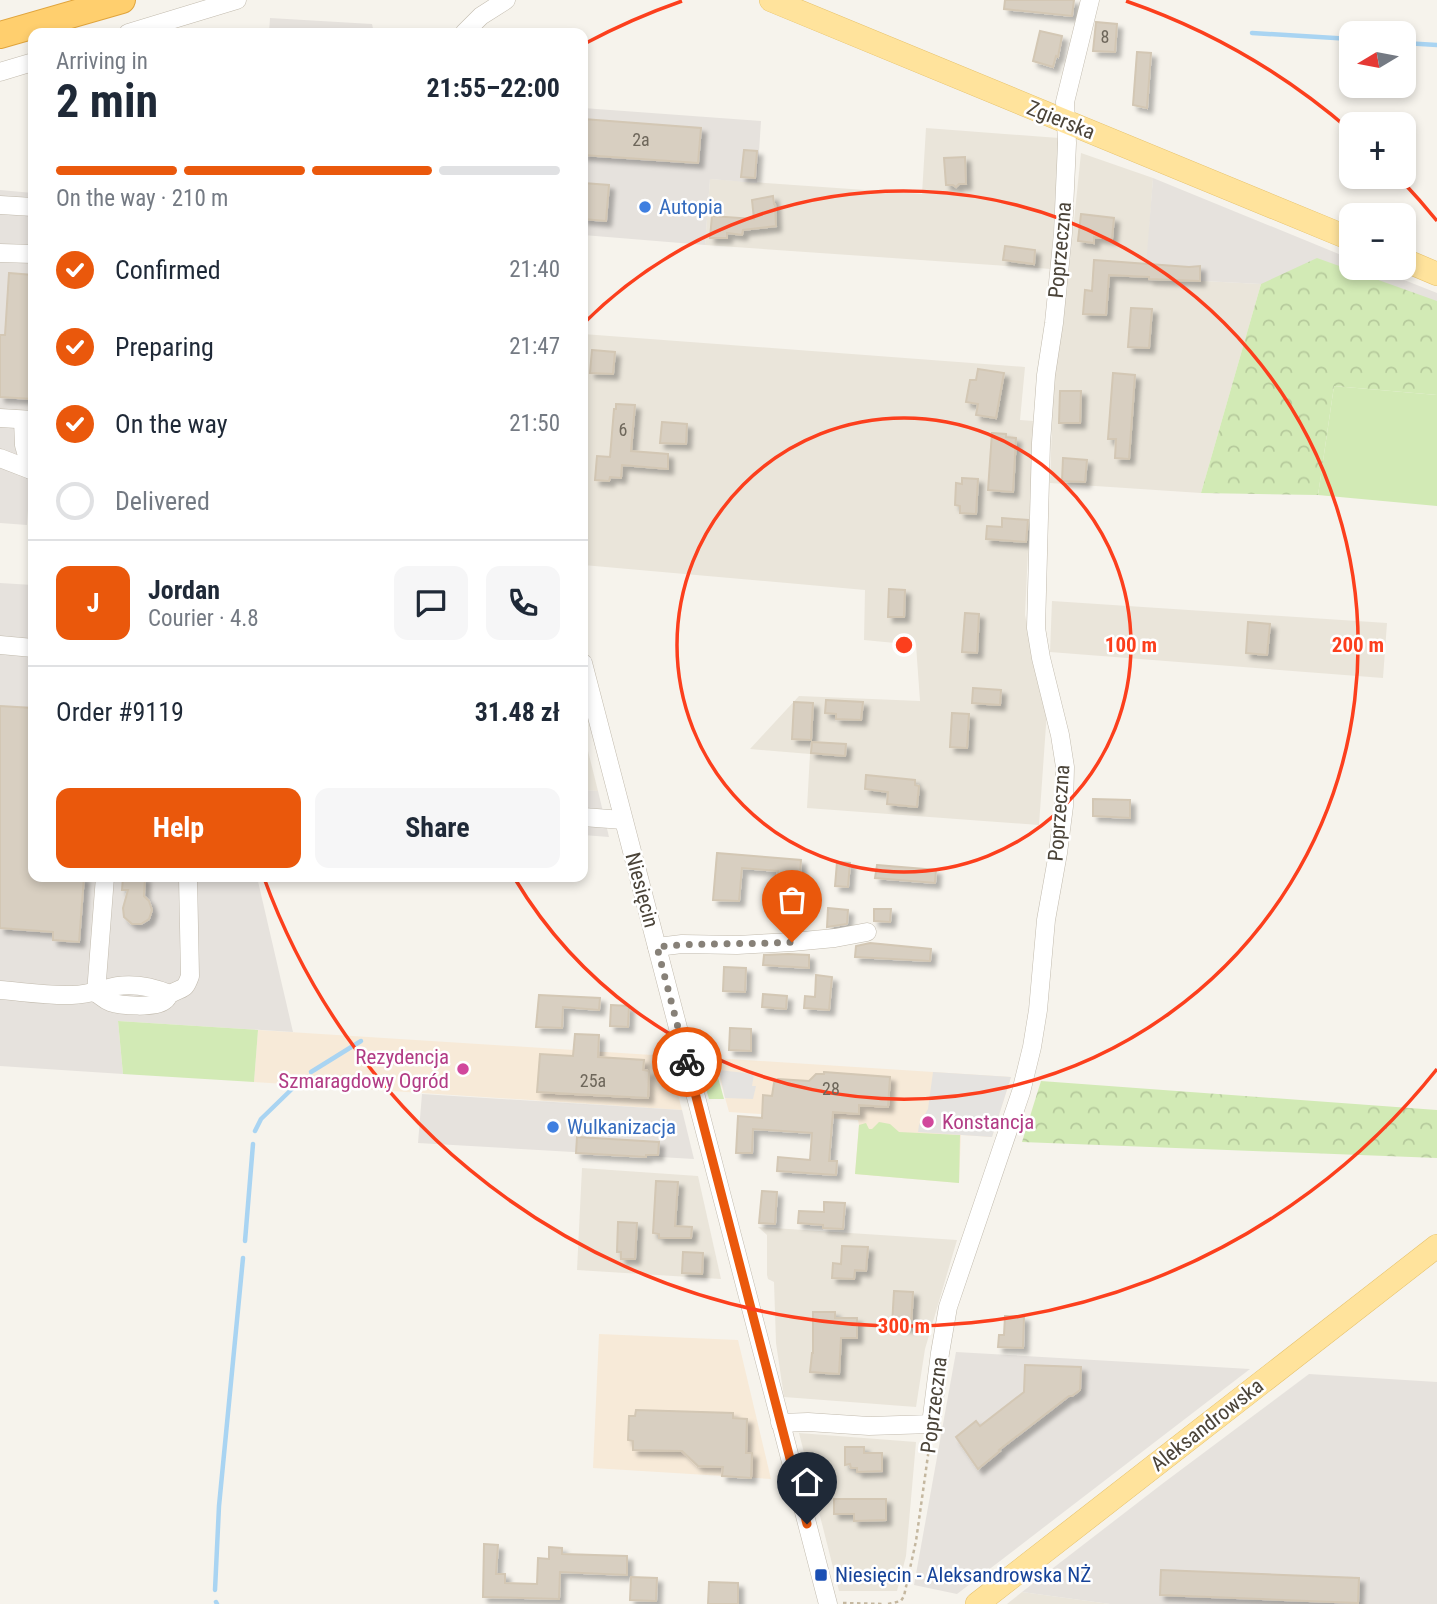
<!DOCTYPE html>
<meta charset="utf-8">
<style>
body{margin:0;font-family:"Roboto Condensed",sans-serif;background:#f6f6f7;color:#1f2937;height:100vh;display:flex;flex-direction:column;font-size:26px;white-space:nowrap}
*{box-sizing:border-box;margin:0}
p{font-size:23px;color:#747a83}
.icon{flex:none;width:38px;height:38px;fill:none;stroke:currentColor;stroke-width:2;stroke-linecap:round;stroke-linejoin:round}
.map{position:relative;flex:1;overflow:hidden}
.drawer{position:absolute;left:28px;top:28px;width:560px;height:854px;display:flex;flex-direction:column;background:#fff;border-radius:14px;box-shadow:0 4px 10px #0003}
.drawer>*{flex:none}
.needle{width:46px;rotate:260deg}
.buttons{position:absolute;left:1339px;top:21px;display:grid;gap:14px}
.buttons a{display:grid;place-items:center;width:77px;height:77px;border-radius:14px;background:#fff;box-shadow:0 4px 10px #0003;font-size:35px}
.pin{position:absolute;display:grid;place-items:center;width:60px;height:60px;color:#fff;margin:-72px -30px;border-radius:50% 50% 50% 0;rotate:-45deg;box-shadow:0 0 7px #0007}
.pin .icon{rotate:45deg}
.courier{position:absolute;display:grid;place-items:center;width:70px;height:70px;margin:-35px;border:5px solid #ea580c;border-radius:50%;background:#fff;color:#222;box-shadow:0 2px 9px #0007}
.head em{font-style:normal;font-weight:700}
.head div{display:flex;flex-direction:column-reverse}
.head{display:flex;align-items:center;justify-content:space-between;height:119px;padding:0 28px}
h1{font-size:46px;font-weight:700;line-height:52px}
.bar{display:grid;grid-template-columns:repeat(4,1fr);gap:10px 7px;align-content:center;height:84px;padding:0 28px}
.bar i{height:9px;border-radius:5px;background:#e0e1e3}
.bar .on{background:#ea580c}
.bar p{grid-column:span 4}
.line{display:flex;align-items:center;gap:18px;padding:0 28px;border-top:2px solid #e0e1e3}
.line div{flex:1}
.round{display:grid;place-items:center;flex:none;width:74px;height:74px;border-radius:14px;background:#f6f6f7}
ol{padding:0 28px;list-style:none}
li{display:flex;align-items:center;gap:21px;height:77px}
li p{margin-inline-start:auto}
li .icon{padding:7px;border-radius:50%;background:#ea580c;color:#fff;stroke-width:4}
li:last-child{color:#747a83}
li i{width:38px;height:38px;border:4px solid #e0e1e3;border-radius:50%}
.primary-button{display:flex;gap:14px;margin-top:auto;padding:14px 28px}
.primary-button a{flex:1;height:80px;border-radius:14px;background:#ea580c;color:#fff;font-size:28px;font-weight:700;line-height:80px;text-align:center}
.primary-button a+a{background:#f6f6f7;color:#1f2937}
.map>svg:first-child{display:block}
</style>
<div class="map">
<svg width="1437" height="1604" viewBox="0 0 1437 1604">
<defs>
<pattern id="forest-crowns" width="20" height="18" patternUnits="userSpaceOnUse" patternTransform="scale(1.75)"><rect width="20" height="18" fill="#d2eab5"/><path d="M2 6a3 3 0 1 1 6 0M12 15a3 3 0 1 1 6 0" fill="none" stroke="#b6ca9c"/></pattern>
<filter id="shadow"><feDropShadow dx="5" dy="5" stdDeviation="2" flood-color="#0004"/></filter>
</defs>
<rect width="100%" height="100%" fill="#f6f3ec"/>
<g fill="#eae5da">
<polygon points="926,128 1059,138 1051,269 705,245 710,179 922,194"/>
<polygon points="1081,153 1153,178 1146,278 1261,284 1201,493 1050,483 1054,365 1067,289"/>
<polygon points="583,334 1025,367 1020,420 1034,421 1025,615 1047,711 1039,825 807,808 810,754 750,749 799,696 920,701 916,645 864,640 865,590 583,565"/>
<polygon points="1052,601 1387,623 1383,678 1050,652"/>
<polygon points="583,731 598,791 583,790"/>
<polygon points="582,1168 698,1176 721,1279 577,1270"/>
<polygon points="758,1227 957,1240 925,1349 916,1407 784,1397 776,1343 774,1282 768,1279 767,1275 767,1235"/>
<polygon points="799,1433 916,1442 906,1556 897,1591 839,1591"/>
<polygon points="1022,1592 1110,1604 1007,1604"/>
</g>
<g fill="#f7ead8">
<polygon points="258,1030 668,1056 682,1110 254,1082"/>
<polygon points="714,1058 1011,1077 992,1137 961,1135 959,1183 855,1174 859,1125 858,1120 729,1112"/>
<polygon points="599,1334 738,1340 771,1479 593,1468"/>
</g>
<g fill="#e6e2dd">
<polygon points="270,18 372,24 374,33 269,33"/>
<polygon points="583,108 761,121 757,183 710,179 705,245 583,235"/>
<polygon points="1153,178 1351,259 1351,268 1374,268 1437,293 1437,325 1261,284 1145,278"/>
<polygon points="0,190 33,193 33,496 29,496 27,525 0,523"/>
<polygon points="0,583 33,585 33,877 257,877 293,1032 118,1021 123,1074 0,1066"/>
<polygon points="583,790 598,791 609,837 583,835"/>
<polygon points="422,1094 682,1110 694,1159 418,1143"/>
<polygon points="956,1352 1250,1369 957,1594 914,1585"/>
<polygon points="1309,1374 1437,1382 1437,1604 1110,1604 1022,1592 1162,1484"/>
</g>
<g fill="#d2eab5">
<polygon points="1334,386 1437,395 1437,506 1318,495"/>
<polygon points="118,1021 258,1030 254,1082 123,1074"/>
<polygon points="716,1070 724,1099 709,1099 702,1075"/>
<polygon points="879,1122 890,1124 899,1132 960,1135 959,1183 855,1174 859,1125 866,1123 869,1129 872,1129"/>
</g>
<g fill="url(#forest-crowns)">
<polygon points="1317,258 1437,301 1437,395 1334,386 1318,495 1201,493 1261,284"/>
<polygon points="1041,1081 1437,1110 1437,1158 1022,1142"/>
</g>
<g fill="#e5e3e0">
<polygon points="719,1070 754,1074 752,1086 756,1086 753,1099 725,1098"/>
<polygon points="933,1072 1011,1077 992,1137 918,1132 919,1125 928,1109"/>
</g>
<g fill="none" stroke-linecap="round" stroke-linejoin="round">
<g stroke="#a9d4f2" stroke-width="4.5">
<polyline points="1252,33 1351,39"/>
<polyline points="1404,43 1437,45"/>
<polyline points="311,1072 361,1041"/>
<polyline points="255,1131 261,1119 295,1086"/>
<polyline points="245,1241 253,1144"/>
<polyline points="215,1590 219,1506 243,1258"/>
<polyline points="216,1602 217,1604"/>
</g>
</g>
<g fill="#d8cfc1" stroke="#d3c7b4" stroke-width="2" filter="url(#shadow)">
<polygon points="1005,0 1074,0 1072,16 1004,9"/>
<polygon points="1096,22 1117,24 1115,52 1093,51"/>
<polygon points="1040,31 1062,36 1058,57 1056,56 1053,67 1033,61"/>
<polygon points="1137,52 1151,53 1147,108 1133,105"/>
<polygon points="583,119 701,128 698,163 583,155"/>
<polygon points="744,150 757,151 755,178 741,177"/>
<polygon points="965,157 966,184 959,184 956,187 953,185 946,185 944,158"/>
<polygon points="583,183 609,185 606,221 583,219"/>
<polygon points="773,196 774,204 775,204 776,226 743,230 742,235 727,233 727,238 710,238 712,216 754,219 752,200"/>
<polygon points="1081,214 1114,218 1112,239 1094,237 1094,243 1078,241"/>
<polygon points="1005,246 1035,250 1034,264 1003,260"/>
<polygon points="1094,260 1189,267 1200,266 1200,281 1149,279 1149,277 1109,275 1106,315 1083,314 1085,290 1092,291"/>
<polygon points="9,273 33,275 33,399 0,397 0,335 5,335"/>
<polygon points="1131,308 1152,309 1149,348 1128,347"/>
<polygon points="592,350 615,352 613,374 590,373"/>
<polygon points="978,369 1004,373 996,418 976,415 978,404 966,402 970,380 976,380"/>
<polygon points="1113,373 1135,375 1129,459 1115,458 1116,439 1108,439"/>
<polygon points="1060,391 1081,391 1080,423 1059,423"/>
<polygon points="616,404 635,405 631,451 668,454 668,469 622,465 621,478 610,477 609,481 595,480 597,456 610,457 614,409 616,409"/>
<polygon points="662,422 687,424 686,444 660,443"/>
<polygon points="992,433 1006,434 1006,437 1016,438 1013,492 988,490"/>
<polygon points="1063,458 1087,460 1085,482 1062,481"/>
<polygon points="962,478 978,479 976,514 960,513 960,506 955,505 956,483 962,484"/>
<polygon points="1002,518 1028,520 1026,542 986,539 987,526 1002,527"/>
<polygon points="889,589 905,590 904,617 888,617"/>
<polygon points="965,613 979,614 977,653 962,652"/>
<polygon points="1248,622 1270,624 1267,655 1246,653"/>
<polygon points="973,688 1001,690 1000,705 972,703"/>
<polygon points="826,700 863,702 861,720 836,719 836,714 825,713"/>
<polygon points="794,702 813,703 811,740 792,739"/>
<polygon points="0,706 33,708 33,877 84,877 79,942 53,940 53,932 0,928"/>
<polygon points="952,713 969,714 967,748 950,747"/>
<polygon points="812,742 846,744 845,756 811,753"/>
<polygon points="866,775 915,780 915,785 919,786 917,807 887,804 888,792 865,789"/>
<polygon points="1093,799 1130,800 1130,818 1093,816"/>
<polygon points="717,853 801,860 798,904 776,902 778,871 742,868 739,901 713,900"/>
<polygon points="837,862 850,863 848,887 835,886"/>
<polygon points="877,865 936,870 935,883 875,878"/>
<polygon points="123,877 145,877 144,896 149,901 152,910 149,919 141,924 132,924 124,917 123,908 128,890 122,890"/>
<polygon points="828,908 848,910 847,924 827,927"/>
<polygon points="874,909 891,909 890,922 874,921"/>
<polygon points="870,943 931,949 930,961 855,957 856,946"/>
<polygon points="788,954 809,955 809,968 763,965 764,955"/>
<polygon points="724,967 746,968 745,992 723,991"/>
<polygon points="816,975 832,977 829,1010 804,1008 805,996 815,997"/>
<polygon points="763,994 787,996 786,1009 762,1007"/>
<polygon points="539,995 600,998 599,1010 563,1007 562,1028 536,1027"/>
<polygon points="611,1005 629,1006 628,1027 610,1026"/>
<polygon points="730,1028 751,1029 751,1051 729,1050"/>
<polygon points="575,1034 599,1035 598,1057 644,1060 643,1070 649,1071 648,1098 537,1092 540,1054 573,1056"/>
<polygon points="824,1072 890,1077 888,1107 859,1105 859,1114 833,1112 829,1161 837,1161 836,1175 777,1171 778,1157 810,1160 812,1133 753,1129 752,1153 736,1153 738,1116 762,1118 763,1095 772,1096 774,1083 778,1079 809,1081 816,1074 824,1074"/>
<polygon points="577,1137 659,1142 658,1155 646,1155 646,1157 576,1153"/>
<polygon points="656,1181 678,1182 675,1226 692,1227 691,1238 659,1238 659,1234 653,1233"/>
<polygon points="762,1191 777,1192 775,1224 759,1223"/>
<polygon points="824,1202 845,1203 843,1229 823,1228 823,1225 798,1223 799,1211 824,1212"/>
<polygon points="618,1222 637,1223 635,1259 621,1259 621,1252 617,1252"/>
<polygon points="842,1246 868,1247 866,1271 855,1270 854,1279 832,1278 833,1263 841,1264"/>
<polygon points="683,1252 703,1253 702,1274 682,1273"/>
<polygon points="894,1291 913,1292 911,1327 892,1325"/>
<polygon points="813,1312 835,1312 835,1318 857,1318 857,1338 841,1338 839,1374 810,1372 812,1353 813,1353"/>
<polygon points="1005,1316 1024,1317 1023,1348 998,1347 999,1335 1004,1335"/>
<polygon points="1025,1365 1081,1367 1080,1390 1072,1396 1069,1396 999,1450 1000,1451 978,1469 956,1437 976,1421 980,1426 1024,1392"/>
<polygon points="636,1410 733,1413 733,1418 747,1419 746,1453 752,1453 751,1478 722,1476 723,1467 698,1466 682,1451 633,1450 633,1441 628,1440 629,1416 635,1416"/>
<polygon points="845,1447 864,1447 864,1453 882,1453 882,1471 857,1472 857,1468 851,1468 850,1464 845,1465"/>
<polygon points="834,1499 886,1499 886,1520 854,1521 854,1514 834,1514"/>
<polygon points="484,1544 498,1545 496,1574 505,1574 505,1583 537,1584 538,1558 549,1559 549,1547 562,1548 562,1554 627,1556 627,1575 560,1572 559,1599 483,1597"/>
<polygon points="1161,1570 1359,1578 1358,1603 1160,1595"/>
<polygon points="631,1577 657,1578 656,1601 630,1600"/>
<polygon points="709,1582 738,1583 738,1604 708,1604"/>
</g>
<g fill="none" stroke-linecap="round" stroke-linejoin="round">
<defs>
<g id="minor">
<polyline points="128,33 237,0"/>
<polyline points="464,33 481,16 506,0"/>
<polyline points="0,72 33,62"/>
<polyline points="0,205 33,207"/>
<polyline points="0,253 33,254"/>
<polyline points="0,418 33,420"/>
<polyline points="23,420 24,445 31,470 33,471"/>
<polyline points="0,458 31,470"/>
<polyline points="0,645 33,648"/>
<polyline points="583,663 828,1604"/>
<polyline points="583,817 623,820"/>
<polyline points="657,947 682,944 737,945 792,942 835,938 867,932"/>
<path d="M0,990C24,992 49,996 72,995C84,995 94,992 105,989C126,982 150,986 170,994"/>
<path d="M96,993C101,996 105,1000 110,1002C121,1006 155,1008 164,1001C171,996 164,997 172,993C184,987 185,990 190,976L188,877"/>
<polyline points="96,993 105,877"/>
<polyline points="780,1423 808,1422 869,1426 931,1424 940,1353 948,1307 1021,1092 1032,1047 1038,1010 1046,920 1058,853 1064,806 1065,767 1060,735 1041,658 1036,628 1041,443 1046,375 1054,323 1063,233 1067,143 1065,102 1090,0"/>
</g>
<g id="major">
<polyline points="771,0 1351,239"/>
<polyline points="1404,260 1437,274"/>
<polyline points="977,1604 1437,1246"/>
</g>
<polyline id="highway" points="0,35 122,0"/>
</defs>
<use href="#minor" stroke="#c2bbae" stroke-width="19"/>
<use href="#major" stroke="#e6c16a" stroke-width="24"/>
<use href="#highway" stroke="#e0a43c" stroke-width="28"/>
<g stroke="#c4b79f" stroke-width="2.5" stroke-dasharray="3.5 3.5" stroke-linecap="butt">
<polyline points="843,1603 885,1604"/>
<polyline points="888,1604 901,1601 904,1596 916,1541 930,1441"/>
</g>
<use href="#minor" stroke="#fff" stroke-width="18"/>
<use href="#major" stroke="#ffe39c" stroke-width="23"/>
<use href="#highway" stroke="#ffcf6e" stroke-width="26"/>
</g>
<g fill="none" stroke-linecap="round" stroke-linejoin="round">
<path stroke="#878178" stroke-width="7" stroke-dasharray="0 12.6" d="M687,1062L657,947C701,942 747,945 792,942"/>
<polyline stroke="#ea580c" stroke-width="9" points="687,1062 807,1524"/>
</g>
<g fill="none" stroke="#fc3f1d" stroke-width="3.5">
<circle cx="904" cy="645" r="227"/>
<path d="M583 324A454 454 0 1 1 515 879"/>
<path d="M1437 1069A681 681 0 0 1 264 878M584 44A681 681 0 0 1 682 1M1126 1A681 681 0 0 1 1351 131M1402 181A681 681 0 0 1 1437 221"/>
</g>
<g fill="#3f7fe0" stroke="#fff" stroke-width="2.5">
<circle cx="645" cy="207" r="7"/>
<circle cx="553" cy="1127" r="7"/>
</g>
<g fill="#d1479c" stroke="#fff" stroke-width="2.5">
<circle cx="463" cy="1069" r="7"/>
<circle cx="928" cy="1122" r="7"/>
</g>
<rect fill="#1a4fb4" stroke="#fff" stroke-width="2.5" x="814" y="1568" width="14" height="14" rx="3.5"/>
<g text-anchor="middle" stroke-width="5" stroke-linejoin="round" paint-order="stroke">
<g font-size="18" fill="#6e675b">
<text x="1105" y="43">8</text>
<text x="641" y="146">2a</text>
<text x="623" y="436">6</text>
<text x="593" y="1087">25a</text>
<text x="831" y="1095">28</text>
</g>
<g font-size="21" fill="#4b4439" stroke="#fff">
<text transform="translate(1061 120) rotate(22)" y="7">Zgierska</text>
<text transform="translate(1060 250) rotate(-85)" y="7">Poprzeczna</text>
<text transform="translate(1059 813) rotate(-86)" y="7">Poprzeczna</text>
<text transform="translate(642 890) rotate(75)" y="7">Niesięcin</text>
<text transform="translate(934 1405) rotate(-83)" y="7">Poprzeczna</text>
<text transform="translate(1207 1425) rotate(-38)" y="7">Aleksandrowska</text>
</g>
<g font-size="21" fill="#366cbe" stroke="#fff" text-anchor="start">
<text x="659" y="214">Autopia</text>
<text x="567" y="1134">Wulkanizacja</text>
</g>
<g font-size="21" fill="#b23c85" stroke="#fff" text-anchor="end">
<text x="449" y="1064">Rezydencja<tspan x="449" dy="24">Szmaragdowy Ogród</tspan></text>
<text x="942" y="1129" text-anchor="start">Konstancja</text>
</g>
<g font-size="21" fill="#164399" stroke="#fff" text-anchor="start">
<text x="835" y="1582">Niesięcin - Aleksandrowska NŻ</text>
</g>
</g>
<circle cx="904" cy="645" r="10" fill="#fc3f1d" stroke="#fff" stroke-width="3.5"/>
<g font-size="21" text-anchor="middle" font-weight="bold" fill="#fc3f1d" stroke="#fff" stroke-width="5" stroke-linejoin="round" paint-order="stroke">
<text x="1131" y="652">100 m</text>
<text x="1358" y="652">200 m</text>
<text x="904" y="1333">300 m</text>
</g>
</svg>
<div class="buttons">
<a><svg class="needle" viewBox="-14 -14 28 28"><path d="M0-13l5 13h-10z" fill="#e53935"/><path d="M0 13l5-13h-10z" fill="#747a83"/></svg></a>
<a>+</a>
<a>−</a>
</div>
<div class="pin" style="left:792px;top:942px;background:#ea580c"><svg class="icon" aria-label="bag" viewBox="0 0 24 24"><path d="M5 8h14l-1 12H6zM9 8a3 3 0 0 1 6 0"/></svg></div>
<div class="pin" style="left:807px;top:1524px;background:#1f2937"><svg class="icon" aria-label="home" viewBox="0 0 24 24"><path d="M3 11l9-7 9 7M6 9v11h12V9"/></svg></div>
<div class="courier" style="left:687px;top:1062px"><svg class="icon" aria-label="bike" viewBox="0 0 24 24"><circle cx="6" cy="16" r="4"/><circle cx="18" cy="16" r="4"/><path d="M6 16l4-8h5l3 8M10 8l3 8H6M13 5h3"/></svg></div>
<section class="drawer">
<div class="head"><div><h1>2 min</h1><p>Arriving in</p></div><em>21:55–22:00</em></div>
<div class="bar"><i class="on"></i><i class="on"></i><i class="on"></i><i></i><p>On the way · 210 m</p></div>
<ol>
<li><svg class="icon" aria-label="check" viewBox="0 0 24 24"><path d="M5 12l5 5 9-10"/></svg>Confirmed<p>21:40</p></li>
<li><svg class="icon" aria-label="check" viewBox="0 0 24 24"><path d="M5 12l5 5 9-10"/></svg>Preparing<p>21:47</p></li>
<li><svg class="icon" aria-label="check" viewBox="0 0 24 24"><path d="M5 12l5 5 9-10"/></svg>On the way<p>21:50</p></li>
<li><i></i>Delivered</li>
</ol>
<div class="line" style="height:126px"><b class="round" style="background:#ea580c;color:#fff">J</b><div><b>Jordan</b><p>Courier · 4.8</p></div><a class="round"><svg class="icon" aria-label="chat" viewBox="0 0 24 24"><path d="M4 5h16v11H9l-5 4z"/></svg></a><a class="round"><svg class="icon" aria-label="phone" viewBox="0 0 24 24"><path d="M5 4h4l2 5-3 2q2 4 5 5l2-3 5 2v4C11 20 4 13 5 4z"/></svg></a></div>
<div class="line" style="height:91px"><div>Order #9119</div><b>31.48 zł</b></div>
<div class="primary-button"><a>Help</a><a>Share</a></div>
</section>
</div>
